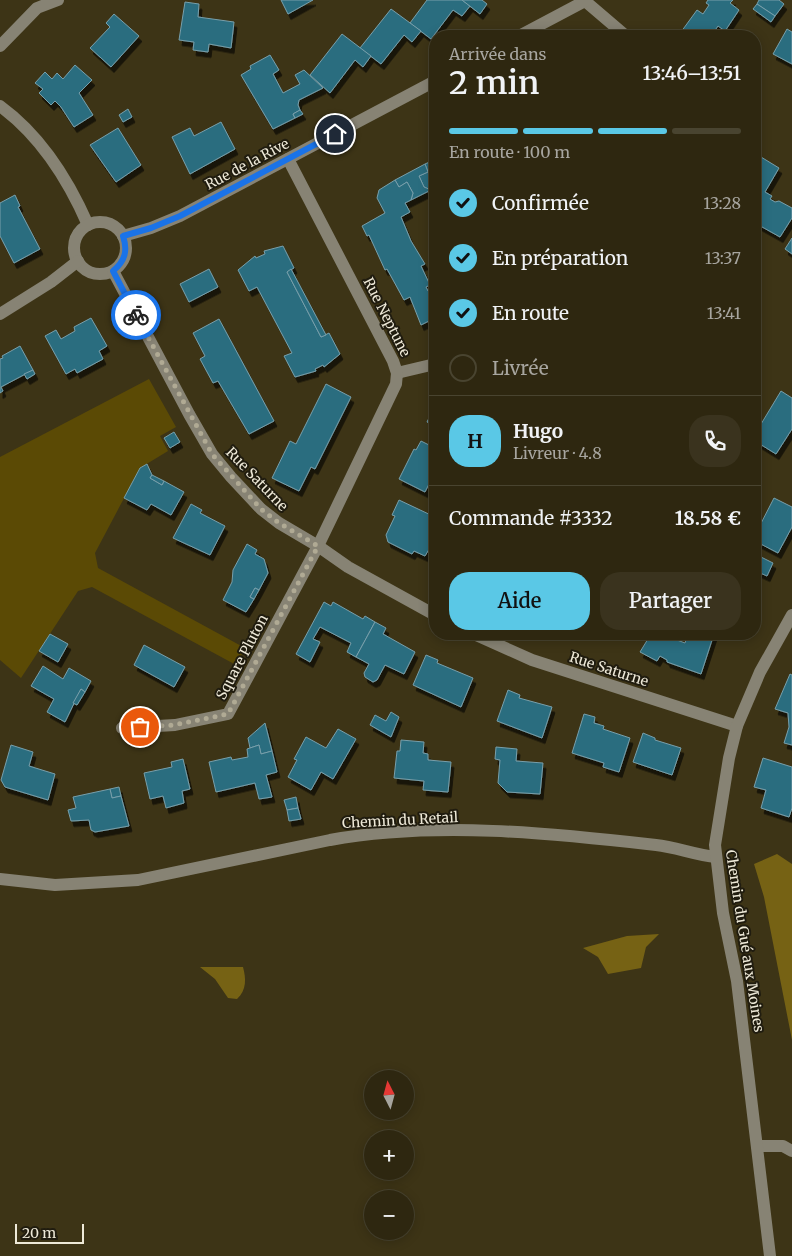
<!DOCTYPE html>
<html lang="fr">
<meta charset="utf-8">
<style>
body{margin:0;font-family:Merriweather,serif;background:#3a331e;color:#f1f3f6;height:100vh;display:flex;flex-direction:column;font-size:19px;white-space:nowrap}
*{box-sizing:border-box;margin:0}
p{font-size:16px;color:#a7a59f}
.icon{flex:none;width:28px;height:28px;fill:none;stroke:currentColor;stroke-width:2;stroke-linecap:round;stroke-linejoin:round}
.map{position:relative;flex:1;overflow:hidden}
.sheet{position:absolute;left:429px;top:30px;width:332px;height:610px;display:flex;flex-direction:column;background:#2e2710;border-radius:20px;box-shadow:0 2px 12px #0003,0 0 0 1px #494430}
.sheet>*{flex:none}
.needle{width:32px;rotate:354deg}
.buttons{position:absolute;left:364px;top:1070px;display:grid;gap:10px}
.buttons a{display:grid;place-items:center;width:50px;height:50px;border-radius:50%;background:#2e2710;box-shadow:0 2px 12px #0003,0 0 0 1px #494430;font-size:25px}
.scale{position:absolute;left:15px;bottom:12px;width:69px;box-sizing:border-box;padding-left:5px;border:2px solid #eee9d8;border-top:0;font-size:14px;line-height:18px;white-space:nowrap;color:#eee9d8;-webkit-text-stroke:4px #201c0f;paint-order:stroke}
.pin{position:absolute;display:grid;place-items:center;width:42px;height:42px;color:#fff;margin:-21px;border:2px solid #fff;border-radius:50%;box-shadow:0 1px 5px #0007}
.courier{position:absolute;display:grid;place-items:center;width:50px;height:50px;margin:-25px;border:4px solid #1a73e8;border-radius:50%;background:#fff;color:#222;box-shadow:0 1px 6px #0007}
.head em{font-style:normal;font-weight:600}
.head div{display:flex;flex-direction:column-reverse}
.head{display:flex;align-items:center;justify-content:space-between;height:85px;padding:0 20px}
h1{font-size:32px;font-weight:600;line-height:38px}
.bar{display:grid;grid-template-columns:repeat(4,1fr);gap:8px 5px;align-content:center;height:60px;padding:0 20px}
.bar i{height:6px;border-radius:4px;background:#494430}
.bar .selected{background:#5ac8e6}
.bar p{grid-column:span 4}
.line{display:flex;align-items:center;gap:12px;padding:0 20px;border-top:1px solid #494430}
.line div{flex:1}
.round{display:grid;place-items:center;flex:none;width:52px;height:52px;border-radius:20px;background:#3a331e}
ol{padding:0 20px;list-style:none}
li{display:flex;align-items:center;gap:15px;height:55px}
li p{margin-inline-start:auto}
li .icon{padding:5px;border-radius:50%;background:#5ac8e6;color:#111;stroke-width:4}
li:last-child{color:#a7a59f}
li i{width:28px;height:28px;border:2px solid #494430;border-radius:50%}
.cta{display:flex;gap:10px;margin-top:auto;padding:10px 20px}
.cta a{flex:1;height:58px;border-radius:20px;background:#5ac8e6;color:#111;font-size:20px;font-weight:600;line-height:58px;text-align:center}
.cta a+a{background:#3a331e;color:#f1f3f6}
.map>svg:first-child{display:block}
</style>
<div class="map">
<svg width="792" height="1256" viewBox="0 0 792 1256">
<defs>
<filter id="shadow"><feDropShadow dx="3" dy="5.5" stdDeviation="0" flood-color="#0009"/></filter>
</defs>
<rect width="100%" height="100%" fill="#3d3416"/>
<polygon fill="#5b4a05" points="149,379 176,427 160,436 168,451 140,468 95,553 98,568 245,648 236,665 92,587 78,591 21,678 0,660 0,457"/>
<g fill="#766214">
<polygon points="777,854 792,864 792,1040 764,897 754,864"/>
<polygon points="659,934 646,947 641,968 608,974 598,957 583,948 627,936"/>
<path d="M200,967H243C246,978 247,990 237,999L228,998L215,979Z"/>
</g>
<g fill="#2c6d7f" stroke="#779fab" filter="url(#shadow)">
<polygon points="281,0 313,0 288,14"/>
<polygon points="427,0 462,0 470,6 462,16 453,10 431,39 410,23"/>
<polygon points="462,0 482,0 487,4 480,14"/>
<polygon points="708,0 733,0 730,3 739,10 725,31 718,26 711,36 688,36 681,32 697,10 703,14 709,5 706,3"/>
<polygon points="759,0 779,0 784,4 775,16 757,4"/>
<polygon points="185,2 199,4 198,17 234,22 231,48 209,44 208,52 193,50 194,42 179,40"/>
<polygon points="757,4 775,16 771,22 753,9"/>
<polygon points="391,9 421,31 412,42 404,35 381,64 360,48"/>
<polygon points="114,14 139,36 111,67 90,48 110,27 106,23"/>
<polygon points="787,29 792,32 792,64 773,54"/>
<polygon points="342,34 371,56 363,67 355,60 330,93 310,75"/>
<polygon points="270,55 279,70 273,74 283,93 300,84 295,75 304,70 323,88 299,100 298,105 300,110 293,114 295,118 273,129 241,75 251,69 250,66"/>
<polygon points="75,65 92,80 79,93 93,115 74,127 61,107 55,101 51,105 39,93 43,89 35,83 45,72 52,79 57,73 63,79"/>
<polygon points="128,109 132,117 123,122 119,115"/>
<polygon points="300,110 303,114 295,118 293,114"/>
<polygon points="221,122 235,149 190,174 172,137 190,128 194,136"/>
<polygon points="118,128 141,165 116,182 90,145"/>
<polygon points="761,157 779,168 765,192 772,196 770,199 775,202 779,201 792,208 792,218 780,237 755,223 755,166"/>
<polygon points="434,160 435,188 431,190 424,187 419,176 428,172 425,164"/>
<polygon points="425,164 428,172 419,176 424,187 431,190 411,200 413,193 407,182 399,187 395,180"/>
<polygon points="395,180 399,187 407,182 413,193 411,200 405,203 410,212 401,217 411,241 425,264 421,266 430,285 426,287 428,291 435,287 435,318 421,325 410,297 404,300 387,269 385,270 369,235 367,236 362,226 385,213 377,198 379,190"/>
<polygon points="15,195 20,206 18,207 40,249 14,263 0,236 0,203"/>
<polygon points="792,238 792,254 785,249"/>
<polygon points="283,246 294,268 287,272 321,337 329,333 340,354 324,367 323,365 315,369 316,371 295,377 284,356 292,353 257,287 249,291 238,270 255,256 256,258 265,254 264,251"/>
<polygon points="209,269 218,287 189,302 180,284"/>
<polygon points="291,269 326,335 321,337 287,272"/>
<polygon points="91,318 107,346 99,351 103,359 77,373 75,369 66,374 45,336 56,330 61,339 75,331 74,327"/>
<polygon points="219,319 274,421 249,434 218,381 213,383 200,359 205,356 193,333"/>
<polygon points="20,346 33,370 1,387 3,391 0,393 0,359 3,358 2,356"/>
<polygon points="33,370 35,374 27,379 24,374"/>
<polygon points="326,384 351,397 315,469 311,467 299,491 272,478 290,441 296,444"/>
<polygon points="781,391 792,398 792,429 776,454 755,441 755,434"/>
<polygon points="435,406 435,426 427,422"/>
<polygon points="174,432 180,442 170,448 164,438"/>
<polygon points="421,441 435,448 435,472 425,492 399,479 414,449 416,450"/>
<polygon points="147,464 152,475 150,478 162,485 164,481 184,492 171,515 151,504 147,510 124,498 140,468"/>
<polygon points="152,475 164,481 162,485 150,478"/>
<polygon points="774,498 792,507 792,527 778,553 755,541 755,535"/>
<polygon points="399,500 435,517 435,548 431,546 425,556 414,551 412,554 388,542 386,535 395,516 392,515"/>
<polygon points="191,504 202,510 200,513 225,526 210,555 173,538"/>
<polygon points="247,544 257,550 255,554 264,559 268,573 259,590 255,588 250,597 254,599 246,612 223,600 232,582 233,570"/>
<polygon points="755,554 773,563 767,576 758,572 755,577"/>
<polygon points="255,588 259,590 254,599 250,597"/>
<polygon points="324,602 331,606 333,602 363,619 365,616 375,622 356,657 347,652 351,643 320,627 313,639 320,642 310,662 296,654"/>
<polygon points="375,622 386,628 383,634 415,652 404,674 385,665 377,680 373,682 365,677 364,673 369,664 356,657"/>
<polygon points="50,634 68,644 58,662 39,651"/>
<polygon points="651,634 671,634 669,637 685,643 688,634 714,634 701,674 667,662 667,660 660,656 657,661 640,652"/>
<polygon points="144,645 185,667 174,687 134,665"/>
<polygon points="426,655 438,660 437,663 473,678 461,707 413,685"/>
<polygon points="43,666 63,679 69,668 91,681 85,692 81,689 65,722 47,712 54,699 31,686"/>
<polygon points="790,674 792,675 792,745 784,743 789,727 788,713 775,709"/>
<polygon points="81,689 85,692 77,705 73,703"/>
<polygon points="508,690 520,695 519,698 552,707 542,738 497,721"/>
<polygon points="391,712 399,717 391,737 370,725 375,715 386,721"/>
<polygon points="584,714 595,717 594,723 604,726 603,729 630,738 619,772 603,767 604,763 572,753"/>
<polygon points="265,723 272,751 261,754 259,745 250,748 248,738"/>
<polygon points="338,729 356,739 333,779 321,772 311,790 288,777 297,760 294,759 306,737 326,748"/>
<polygon points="643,733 655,738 655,740 681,748 672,775 633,762"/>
<polygon points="401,740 424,742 423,753 428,754 428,760 451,762 448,792 423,790 424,781 394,778 397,751 400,751"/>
<polygon points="11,745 33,752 29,766 55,774 48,800 5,787 1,780"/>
<polygon points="259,745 261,754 272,751 277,772 266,775 272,797 259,799 255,783 216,792 209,762 231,757 232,760 248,757 247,749"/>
<polygon points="496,747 517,749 516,761 543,763 540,794 507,792 498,783 500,760 495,759"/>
<polygon points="763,758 792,767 792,808 789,817 761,808 766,790 754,787"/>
<polygon points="183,759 190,789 182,791 184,803 166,808 163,796 150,799 144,773 172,767 171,762"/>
<polygon points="119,787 121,796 112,798 110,789"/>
<polygon points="110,789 112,798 121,796 129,826 95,832 91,830 89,820 71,821 68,810 76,808 73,797"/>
<polygon points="296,797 298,808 287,810 284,800"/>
<polygon points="298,808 301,819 289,821 287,810"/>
</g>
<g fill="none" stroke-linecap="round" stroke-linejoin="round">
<g stroke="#878374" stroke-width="12">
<polyline points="585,1 626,36"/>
<polyline points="519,36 587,0"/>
<polyline points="0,46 37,8 58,0"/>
<path d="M0,106C41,136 68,179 88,225"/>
<circle cx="100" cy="248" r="26"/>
<polyline points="123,236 151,228 180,216 435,81"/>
<polyline points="113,271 189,414 212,454 231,477 261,509 279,523 318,546 348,567 435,615"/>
<polyline points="0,314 51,282 78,261"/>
<polyline points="397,373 435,364"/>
<polyline points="474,634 532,660 737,726"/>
<polyline points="122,728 175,725 228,714 318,546 396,384 397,373 393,361 288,159"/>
<path d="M0,879L55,885L138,880L330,840C436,821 549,833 656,845C676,847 695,855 716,857"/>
<polyline points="758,1146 783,1146 792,1151"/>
<polyline points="770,1256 737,981 723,913 715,845 729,758 737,726 760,672 792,615"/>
</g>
</g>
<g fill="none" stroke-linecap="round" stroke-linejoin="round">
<polyline stroke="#b0aa94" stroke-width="5" stroke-dasharray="0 9" points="136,315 212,454 261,509 279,523 318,546 228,714 174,725 140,727"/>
<path stroke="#1a73e8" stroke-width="6" d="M136,315L113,271C125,261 128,251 123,236L151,228L180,216L335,134"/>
</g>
<g text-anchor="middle" stroke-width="4" stroke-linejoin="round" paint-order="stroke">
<g font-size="14" fill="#eee9d8" stroke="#201c0f">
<text transform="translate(247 164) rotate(-28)" y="5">Rue de la Rive</text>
<text transform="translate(387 317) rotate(63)" y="5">Rue Neptune</text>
<text transform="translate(257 479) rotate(46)" y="5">Rue Saturne</text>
<text transform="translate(242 657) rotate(-62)" y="5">Square Pluton</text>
<text transform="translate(609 669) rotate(18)" y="5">Rue Saturne</text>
<text transform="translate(400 820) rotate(-3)" y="5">Chemin du Retail</text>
<text transform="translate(745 941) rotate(81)" y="5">Chemin du Gué aux Moines</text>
</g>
</g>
</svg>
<div class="buttons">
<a><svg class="needle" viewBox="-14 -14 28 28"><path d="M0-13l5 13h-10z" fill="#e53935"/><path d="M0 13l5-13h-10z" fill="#a7a59f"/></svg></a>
<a>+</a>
<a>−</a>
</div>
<div class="scale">20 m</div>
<div class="pin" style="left:140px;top:727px;background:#ea580c"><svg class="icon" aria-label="bag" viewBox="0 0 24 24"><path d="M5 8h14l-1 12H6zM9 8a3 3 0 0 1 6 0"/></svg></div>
<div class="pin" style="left:335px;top:134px;background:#1f2937"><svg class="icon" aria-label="home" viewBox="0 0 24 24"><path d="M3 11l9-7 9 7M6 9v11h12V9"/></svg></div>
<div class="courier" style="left:136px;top:315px"><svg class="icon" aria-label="bike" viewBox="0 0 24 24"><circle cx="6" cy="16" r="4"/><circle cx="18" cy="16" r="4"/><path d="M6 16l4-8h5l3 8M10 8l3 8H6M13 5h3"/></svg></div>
<section class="sheet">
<div class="head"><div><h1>2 min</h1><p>Arrivée dans</p></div><em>13:46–13:51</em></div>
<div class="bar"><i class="selected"></i><i class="selected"></i><i class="selected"></i><i></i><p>En route · 100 m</p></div>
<ol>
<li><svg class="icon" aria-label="check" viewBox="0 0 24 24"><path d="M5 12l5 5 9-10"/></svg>Confirmée<p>13:28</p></li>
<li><svg class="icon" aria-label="check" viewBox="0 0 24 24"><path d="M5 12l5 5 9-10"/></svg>En préparation<p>13:37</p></li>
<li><svg class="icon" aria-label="check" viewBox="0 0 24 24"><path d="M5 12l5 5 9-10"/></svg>En route<p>13:41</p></li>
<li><i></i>Livrée</li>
</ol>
<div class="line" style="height:90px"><b class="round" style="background:#5ac8e6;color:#111">H</b><div><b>Hugo</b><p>Livreur · 4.8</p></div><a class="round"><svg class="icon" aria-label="phone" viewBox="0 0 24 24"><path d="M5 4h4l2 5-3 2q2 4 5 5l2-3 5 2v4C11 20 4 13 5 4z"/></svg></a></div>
<div class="line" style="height:65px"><div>Commande #3332</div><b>18.58 €</b></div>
<div class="cta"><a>Aide</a><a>Partager</a></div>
</section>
</div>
